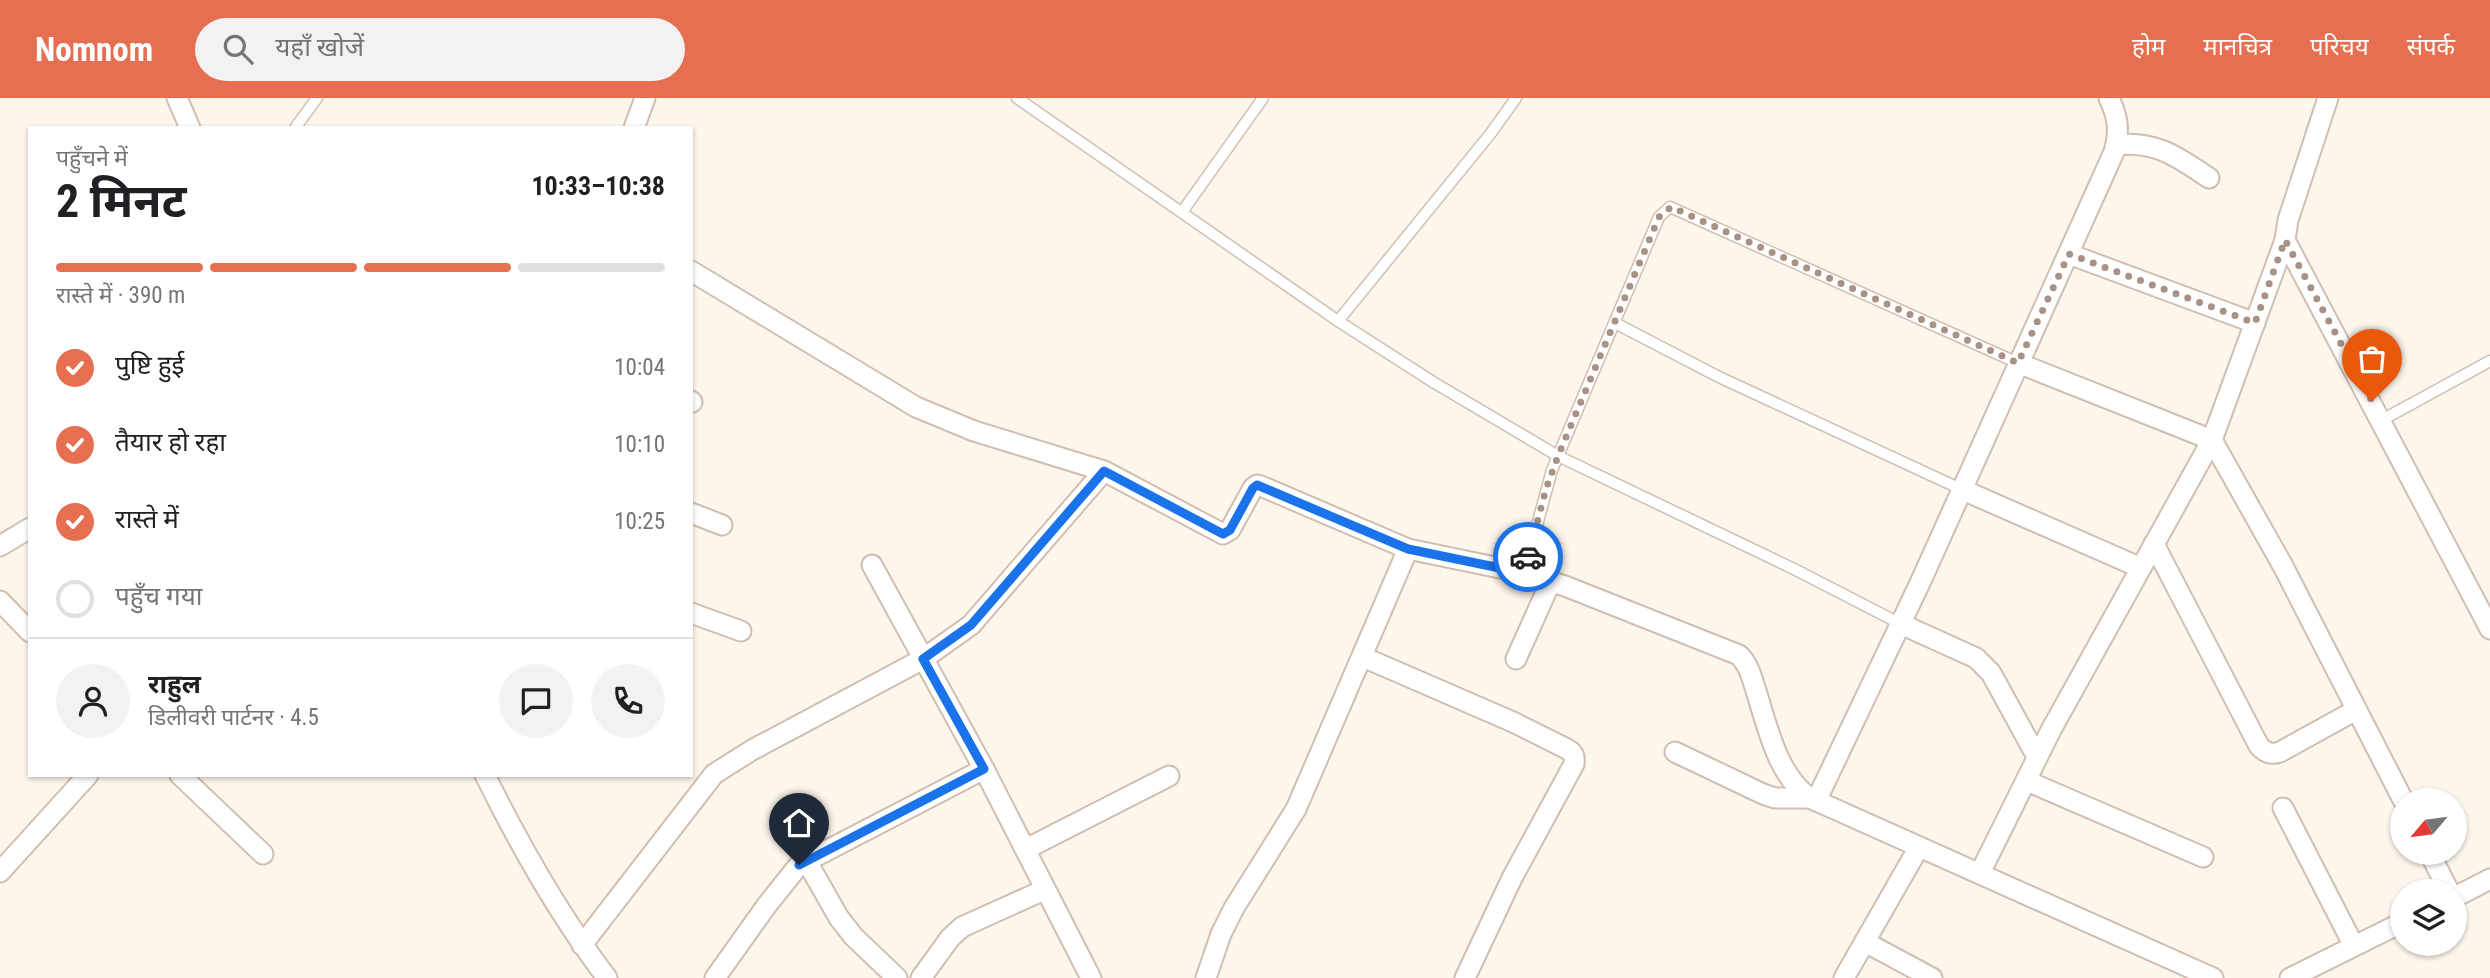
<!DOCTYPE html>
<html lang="hi">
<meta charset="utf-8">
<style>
body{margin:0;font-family:"Roboto Condensed","Noto Sans Devanagari",sans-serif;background:#f2f2f2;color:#202124;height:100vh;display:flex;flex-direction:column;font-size:26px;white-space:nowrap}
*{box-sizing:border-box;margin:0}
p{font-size:23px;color:#757577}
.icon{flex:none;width:38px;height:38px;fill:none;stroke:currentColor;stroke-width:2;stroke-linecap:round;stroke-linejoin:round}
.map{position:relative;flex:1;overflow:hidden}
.side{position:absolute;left:28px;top:28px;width:665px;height:651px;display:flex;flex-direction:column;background:#fff;border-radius:0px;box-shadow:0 2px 5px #0004}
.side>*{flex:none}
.needle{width:46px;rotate:241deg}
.controls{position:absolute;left:2390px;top:690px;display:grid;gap:14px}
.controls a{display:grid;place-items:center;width:77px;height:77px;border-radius:50%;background:#fff;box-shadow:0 2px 5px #0004;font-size:35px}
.pin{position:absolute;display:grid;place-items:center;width:60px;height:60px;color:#fff;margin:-72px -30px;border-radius:50% 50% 50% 0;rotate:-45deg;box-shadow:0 0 7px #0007}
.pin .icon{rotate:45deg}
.courier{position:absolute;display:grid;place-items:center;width:70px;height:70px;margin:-35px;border:5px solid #1a73e8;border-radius:50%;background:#fff;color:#222;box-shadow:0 2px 9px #0007}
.summary em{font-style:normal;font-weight:700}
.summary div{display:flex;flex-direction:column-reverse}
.summary{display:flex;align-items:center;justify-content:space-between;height:119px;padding:0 28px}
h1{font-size:46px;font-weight:700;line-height:52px}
.bar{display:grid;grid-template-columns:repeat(4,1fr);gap:10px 7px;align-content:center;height:84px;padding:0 28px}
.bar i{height:9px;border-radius:5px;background:#e0e0e0}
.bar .selected{background:#e76f51}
.bar p{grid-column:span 4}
.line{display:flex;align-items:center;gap:18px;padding:0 28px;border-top:2px solid #e0e0e0}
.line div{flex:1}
.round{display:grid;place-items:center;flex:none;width:74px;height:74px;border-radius:37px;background:#f2f2f2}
ol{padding:0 28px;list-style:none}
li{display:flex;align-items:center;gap:21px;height:77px}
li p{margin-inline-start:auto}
li .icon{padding:7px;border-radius:50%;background:#e76f51;color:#fff;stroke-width:4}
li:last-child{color:#757577}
li i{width:38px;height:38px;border:4px solid #e0e0e0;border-radius:50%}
header{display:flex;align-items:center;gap:42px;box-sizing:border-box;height:98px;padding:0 35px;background:#e76f51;color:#fff}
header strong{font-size:33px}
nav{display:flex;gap:38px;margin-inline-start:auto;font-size:24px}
.search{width:490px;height:63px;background:#f2f2f2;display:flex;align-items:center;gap:18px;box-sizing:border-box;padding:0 24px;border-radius:38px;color:#757577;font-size:26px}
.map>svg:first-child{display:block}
</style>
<header>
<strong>Nomnom</strong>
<div class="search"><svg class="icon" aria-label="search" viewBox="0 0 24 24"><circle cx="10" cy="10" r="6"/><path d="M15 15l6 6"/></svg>यहाँ खोजें</div>
<nav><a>होम</a><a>मानचित्र</a><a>परिचय</a><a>संपर्क</a></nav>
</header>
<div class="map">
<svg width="2490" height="880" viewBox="0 0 2490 880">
<rect width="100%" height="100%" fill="#fdf6ec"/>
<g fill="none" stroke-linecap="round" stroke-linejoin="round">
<defs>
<g id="lane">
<polyline points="1017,0 1338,223 1433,284 1558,358 1794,471 1901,526"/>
<polyline points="295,30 317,0"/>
<polyline points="1182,114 1263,0"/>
<polyline points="1338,223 1491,35 1516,0"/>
<polyline points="1615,225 1719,279 1963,392"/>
<polyline points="2382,322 2490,263"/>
<polyline points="1524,475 1552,372 1659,119 1670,109 2018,265"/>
</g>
<g id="street">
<polyline points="177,0 190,30"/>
<polyline points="2328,0 2288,122 2285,142 2490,531"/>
<polyline points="634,30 645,0"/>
<path d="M2116,47C2155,42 2178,59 2209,80"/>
<polyline points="2069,156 2255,225"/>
<path d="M691,173L916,309L974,333L1104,373L1223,436L1230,432L1253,390L1257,387L1261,388L1408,451L1524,475L1565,488L1739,557C1750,568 1752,581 1757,596C1768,631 1778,678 1810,700L2213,880"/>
<polyline points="2018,265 2212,342 2283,468 2403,702"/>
<polyline points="691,303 692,304"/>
<polyline points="1963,392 2141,470"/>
<polyline points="691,415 722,427"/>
<path d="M2154,446L2259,648C2266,655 2271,657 2280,654L2356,612"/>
<polyline points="0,448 30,430"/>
<polyline points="872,467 984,671 1091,880"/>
<polyline points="0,503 30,534"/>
<polyline points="691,515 741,533"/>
<polyline points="1901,526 1976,560 1991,575 2037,659"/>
<path d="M1363,559L1513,624L1567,651C1574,655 1575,658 1574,666L1512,780L1465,880"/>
<polyline points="1516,561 1551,483"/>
<polyline points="1675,654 1763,696 1775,700 1810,700"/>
<polyline points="180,677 263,756"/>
<path d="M485,677C520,748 559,817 607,880"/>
<polyline points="2027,683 2203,759"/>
<path d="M1816,703L1920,485L2114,54C2120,33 2118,19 2109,0"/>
<polyline points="2283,710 2354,848"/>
<polyline points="1026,751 1169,678"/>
<polyline points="2429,754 2449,793"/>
<polyline points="806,762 839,820 854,839 897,880"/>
<polyline points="0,774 88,677"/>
<polyline points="1980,775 2051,632 2212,342 2285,142"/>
<polyline points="2455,799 2490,781"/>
<polyline points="1865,844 1932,880"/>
<polyline points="582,847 714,676 752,652 923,561 971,527 1104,373"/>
<polyline points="715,880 767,807 799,767 984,671"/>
<polyline points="921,880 950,840 962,829 1044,792"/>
<polyline points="1206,880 1221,836 1234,810 1296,711 1408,451"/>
<polyline points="1844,880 1919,749"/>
<polyline points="2290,880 2403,824"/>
</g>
</defs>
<use href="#lane" stroke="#d1beb0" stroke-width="13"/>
<use href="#street" stroke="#d1beb0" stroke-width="23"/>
<use href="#lane" stroke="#fff" stroke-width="10"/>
<use href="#street" stroke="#fff" stroke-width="19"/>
</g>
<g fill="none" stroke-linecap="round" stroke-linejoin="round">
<polyline stroke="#a89285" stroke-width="7" stroke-dasharray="0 12.6" points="1528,459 1546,391 1558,358 1659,119 1671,109 2018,265 2069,156 2255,225 2285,142 2372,303"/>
<polyline stroke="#1a73e8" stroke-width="9" points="799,767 984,671 923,561 971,527 1104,373 1223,436 1230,432 1253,390 1257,387 1408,451 1524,475 1528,459"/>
</g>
</svg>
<div class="controls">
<a><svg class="needle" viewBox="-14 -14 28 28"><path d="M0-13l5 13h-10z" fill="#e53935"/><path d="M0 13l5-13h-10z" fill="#757577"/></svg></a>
<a><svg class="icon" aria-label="layers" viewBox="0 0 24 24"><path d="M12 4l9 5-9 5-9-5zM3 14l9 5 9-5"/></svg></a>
</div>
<div class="pin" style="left:2372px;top:303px;background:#ea580c"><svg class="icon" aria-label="bag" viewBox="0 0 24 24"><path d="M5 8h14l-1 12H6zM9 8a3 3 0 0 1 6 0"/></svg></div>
<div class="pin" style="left:799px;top:767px;background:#1f2937"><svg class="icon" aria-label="home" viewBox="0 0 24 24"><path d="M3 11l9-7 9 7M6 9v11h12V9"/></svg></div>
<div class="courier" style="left:1528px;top:459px"><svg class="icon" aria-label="car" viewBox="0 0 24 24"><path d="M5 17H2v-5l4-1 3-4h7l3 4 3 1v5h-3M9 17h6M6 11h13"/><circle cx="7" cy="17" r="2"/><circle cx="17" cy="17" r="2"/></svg></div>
<section class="side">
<div class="summary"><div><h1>2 मिनट</h1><p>पहुँचने में</p></div><em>10:33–10:38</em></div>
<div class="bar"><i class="selected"></i><i class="selected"></i><i class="selected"></i><i></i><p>रास्ते में · 390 m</p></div>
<ol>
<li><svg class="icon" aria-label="check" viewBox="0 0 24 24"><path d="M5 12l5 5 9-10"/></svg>पुष्टि हुई<p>10:04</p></li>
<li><svg class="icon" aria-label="check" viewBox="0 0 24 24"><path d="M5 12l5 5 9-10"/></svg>तैयार हो रहा<p>10:10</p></li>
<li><svg class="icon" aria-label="check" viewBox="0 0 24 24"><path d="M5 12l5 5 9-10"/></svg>रास्ते में<p>10:25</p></li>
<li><i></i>पहुँच गया</li>
</ol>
<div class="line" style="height:126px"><a class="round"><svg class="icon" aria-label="person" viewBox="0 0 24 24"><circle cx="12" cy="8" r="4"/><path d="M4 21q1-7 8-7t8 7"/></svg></a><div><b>राहुल</b><p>डिलीवरी पार्टनर · 4.5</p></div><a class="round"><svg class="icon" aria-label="chat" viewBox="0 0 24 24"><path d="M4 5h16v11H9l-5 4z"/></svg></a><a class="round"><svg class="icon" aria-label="phone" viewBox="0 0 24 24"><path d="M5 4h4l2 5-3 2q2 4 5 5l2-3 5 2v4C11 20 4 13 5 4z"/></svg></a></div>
</section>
</div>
